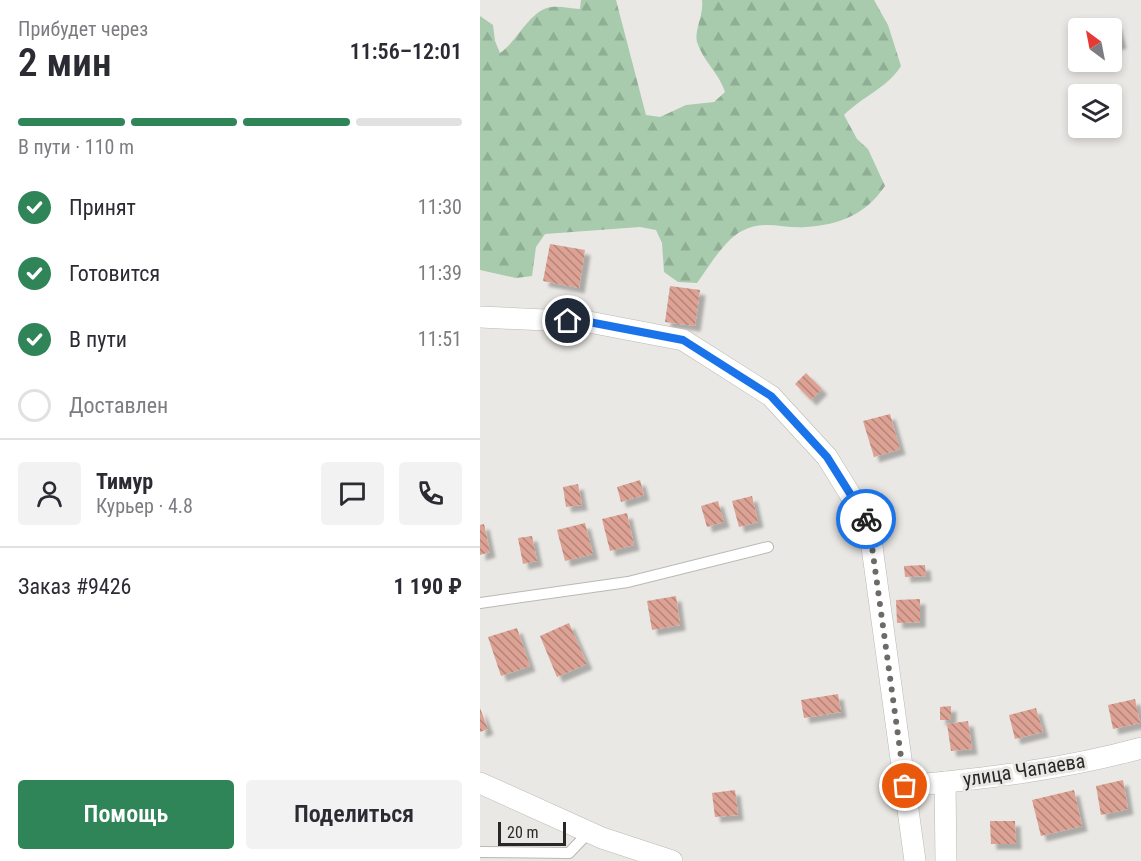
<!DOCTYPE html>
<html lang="ru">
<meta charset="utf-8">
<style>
body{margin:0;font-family:"Roboto Condensed",sans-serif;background:#f2f2f3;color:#2b2b33;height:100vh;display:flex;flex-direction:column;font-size:22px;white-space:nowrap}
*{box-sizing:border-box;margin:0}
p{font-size:20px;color:#7c7c81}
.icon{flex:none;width:33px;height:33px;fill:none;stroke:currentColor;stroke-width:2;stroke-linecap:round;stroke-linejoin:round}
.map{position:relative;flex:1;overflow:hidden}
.side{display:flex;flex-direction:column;background:#fff;width:480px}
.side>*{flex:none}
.needle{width:39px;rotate:328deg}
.tools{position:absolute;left:588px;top:18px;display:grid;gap:12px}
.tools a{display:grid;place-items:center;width:54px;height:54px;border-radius:6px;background:#fff;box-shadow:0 3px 9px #0003;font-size:30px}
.scale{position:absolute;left:18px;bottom:15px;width:68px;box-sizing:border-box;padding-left:6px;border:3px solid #292826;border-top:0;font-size:16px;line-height:21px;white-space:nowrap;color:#292826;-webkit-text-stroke:4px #eae8e4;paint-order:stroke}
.pin{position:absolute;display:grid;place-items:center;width:51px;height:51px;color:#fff;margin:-26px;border:3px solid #fff;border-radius:50%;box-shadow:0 2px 6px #0007}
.courier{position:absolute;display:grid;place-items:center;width:60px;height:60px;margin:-30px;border:4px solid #1a73e8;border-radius:50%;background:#fff;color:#222;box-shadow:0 2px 8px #0007}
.overview em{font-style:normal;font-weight:600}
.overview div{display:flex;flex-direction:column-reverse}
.overview{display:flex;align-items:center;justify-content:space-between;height:102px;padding:0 18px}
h1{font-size:39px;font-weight:600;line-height:45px}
.bar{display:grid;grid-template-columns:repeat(4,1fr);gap:9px 6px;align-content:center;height:72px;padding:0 18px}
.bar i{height:8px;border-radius:4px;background:#e1e1e2}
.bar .on{background:#308558}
.bar p{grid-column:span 4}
.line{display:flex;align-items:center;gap:15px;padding:0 18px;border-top:2px solid #e1e1e2}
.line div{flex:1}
.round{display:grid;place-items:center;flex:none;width:63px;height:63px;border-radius:6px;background:#f2f2f3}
ol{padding:0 18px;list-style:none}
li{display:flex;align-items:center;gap:18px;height:66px}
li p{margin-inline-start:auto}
li .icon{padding:6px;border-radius:50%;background:#308558;color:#fff;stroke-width:4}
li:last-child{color:#7c7c81}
li i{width:33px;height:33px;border:3px solid #e1e1e2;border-radius:50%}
.button{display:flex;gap:12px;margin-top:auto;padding:12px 18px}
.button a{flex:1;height:69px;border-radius:6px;background:#308558;color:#fff;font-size:24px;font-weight:600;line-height:69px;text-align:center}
.button a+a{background:#f2f2f3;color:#2b2b33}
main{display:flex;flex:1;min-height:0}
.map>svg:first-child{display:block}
</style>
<main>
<section class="side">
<div class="overview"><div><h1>2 мин</h1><p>Прибудет через</p></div><em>11:56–12:01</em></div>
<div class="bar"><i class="on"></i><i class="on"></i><i class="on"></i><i></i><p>В пути · 110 m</p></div>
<ol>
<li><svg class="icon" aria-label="check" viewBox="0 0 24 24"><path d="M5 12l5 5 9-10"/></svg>Принят<p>11:30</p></li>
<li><svg class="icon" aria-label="check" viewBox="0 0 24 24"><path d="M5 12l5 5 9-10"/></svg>Готовится<p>11:39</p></li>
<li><svg class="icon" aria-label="check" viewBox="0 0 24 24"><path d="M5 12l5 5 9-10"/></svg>В пути<p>11:51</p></li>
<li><i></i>Доставлен</li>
</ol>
<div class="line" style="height:108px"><a class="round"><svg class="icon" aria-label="person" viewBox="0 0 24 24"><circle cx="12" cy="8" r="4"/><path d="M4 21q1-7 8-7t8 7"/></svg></a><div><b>Тимур</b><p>Курьер · 4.8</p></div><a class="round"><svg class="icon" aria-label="chat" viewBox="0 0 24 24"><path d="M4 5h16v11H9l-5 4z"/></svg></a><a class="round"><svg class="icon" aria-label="phone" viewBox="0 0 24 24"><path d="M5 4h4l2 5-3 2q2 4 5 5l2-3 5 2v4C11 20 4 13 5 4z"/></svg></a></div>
<div class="line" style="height:78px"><div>Заказ #9426</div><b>1 190 ₽</b></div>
<div class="button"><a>Помощь</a><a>Поделиться</a></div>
</section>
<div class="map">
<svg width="661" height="861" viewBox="0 0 661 861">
<defs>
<pattern id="forest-firs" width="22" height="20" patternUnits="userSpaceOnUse" patternTransform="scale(1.5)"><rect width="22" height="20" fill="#a7cbac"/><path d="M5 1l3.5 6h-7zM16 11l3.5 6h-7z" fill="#90ae94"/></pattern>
<pattern id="building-back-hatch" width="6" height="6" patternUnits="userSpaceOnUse" patternTransform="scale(1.5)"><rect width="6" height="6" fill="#dda294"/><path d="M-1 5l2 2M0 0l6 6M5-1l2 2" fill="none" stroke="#b38479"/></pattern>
<filter id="shadow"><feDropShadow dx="5.5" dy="5.5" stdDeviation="1.5" flood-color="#0004"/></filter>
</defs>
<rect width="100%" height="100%" fill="#eae8e4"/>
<path fill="url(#forest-firs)" d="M101,0H136L166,115L180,117L206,105L234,102L245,92C239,73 223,61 217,42C214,30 224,15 222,0H394L408,25L421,66C406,89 383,96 364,115L377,139L388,149L405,186C386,214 360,225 326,227C303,229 285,219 262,231C245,239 228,268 217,283L198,282L184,272L182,243L176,230L160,227L65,234L56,247L52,276L36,278L0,270V16L13,25L15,41L20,53C37,42 50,9 72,7C81,6 91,9 100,9Z"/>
<g fill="url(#building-back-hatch)" filter="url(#shadow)">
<polygon points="636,24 641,43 632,46 632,28 621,28"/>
<polygon points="70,244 105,250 99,288 63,281"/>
<polygon points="190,286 220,290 215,326 185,322"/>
<polygon points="326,373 342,389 331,400 315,384"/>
<polygon points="410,414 420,449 394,457 383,421"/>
<polygon points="160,480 164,495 141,502 137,487"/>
<polygon points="98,484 102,505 86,507 83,487"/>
<polygon points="272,496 278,522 259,527 252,501"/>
<polygon points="238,501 244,522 227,527 221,506"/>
<polygon points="147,513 154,545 130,551 122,519"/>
<polygon points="105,523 113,554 85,561 77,530"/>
<polygon points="4,524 10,552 0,555 0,525"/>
<polygon points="52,536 57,561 43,564 38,538"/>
<polygon points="445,565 446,576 425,577 424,566"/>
<polygon points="196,596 200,625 172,630 167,601"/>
<polygon points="440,599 440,622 417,623 416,600"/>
<polygon points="89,623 107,664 77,677 60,636"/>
<polygon points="37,628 50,666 21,676 8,637"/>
<polygon points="358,694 361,712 324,718 321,700"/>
<polygon points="655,699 660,723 633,729 628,705"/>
<polygon points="471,706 471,720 460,720 460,707"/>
<polygon points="0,708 8,729 0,732"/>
<polygon points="556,708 563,732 535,739 529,715"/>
<polygon points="488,721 492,749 471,751 467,724"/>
<polygon points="643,780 648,809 621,815 616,786"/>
<polygon points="255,790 258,815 235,817 232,793"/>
<polygon points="594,790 602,826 561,836 552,800"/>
<polygon points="510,821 535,821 536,844 511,844"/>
</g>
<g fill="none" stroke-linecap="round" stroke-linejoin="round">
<defs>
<g id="service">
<polyline points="0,603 148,582 288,547"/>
<polyline points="0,852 89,853 110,831"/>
</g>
<g id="minor">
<polyline points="0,317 109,322 203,340 291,396 347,457 389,525 435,861"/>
<polyline points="465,782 466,861"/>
<polyline points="0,783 122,838 192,861"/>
<path d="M425,786C503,779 585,769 661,748"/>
</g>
</defs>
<use href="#service" stroke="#b9b8b4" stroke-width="12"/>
<use href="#minor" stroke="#b9b8b4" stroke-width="22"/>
<use href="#service" stroke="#fff" stroke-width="10"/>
<use href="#minor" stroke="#fff" stroke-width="21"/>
</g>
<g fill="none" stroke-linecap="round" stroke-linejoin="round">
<polyline stroke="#6d6b68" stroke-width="6" stroke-dasharray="0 10.8" points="386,519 389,525 425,786"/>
<polyline stroke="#1a73e8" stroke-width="8" points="88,321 109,322 203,340 291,396 347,457 386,519"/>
</g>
<g text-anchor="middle" stroke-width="6" stroke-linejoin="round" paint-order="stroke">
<g font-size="20" fill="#292826" stroke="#eae8e4">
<text transform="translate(544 770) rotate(-9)" y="7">улица Чапаева</text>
</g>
</g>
</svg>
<div class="tools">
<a><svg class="needle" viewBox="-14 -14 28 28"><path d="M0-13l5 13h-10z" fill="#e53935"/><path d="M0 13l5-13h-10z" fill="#7c7c81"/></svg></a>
<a><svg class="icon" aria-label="layers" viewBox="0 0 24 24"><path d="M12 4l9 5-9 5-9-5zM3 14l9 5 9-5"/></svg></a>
</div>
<div class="scale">20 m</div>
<div class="pin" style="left:425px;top:786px;background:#ea580c"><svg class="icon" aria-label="bag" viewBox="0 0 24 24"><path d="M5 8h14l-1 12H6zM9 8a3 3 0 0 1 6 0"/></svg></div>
<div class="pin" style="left:88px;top:321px;background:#1f2937"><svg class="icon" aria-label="home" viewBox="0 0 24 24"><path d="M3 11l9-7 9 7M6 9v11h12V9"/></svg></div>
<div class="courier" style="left:386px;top:519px"><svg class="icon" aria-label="bike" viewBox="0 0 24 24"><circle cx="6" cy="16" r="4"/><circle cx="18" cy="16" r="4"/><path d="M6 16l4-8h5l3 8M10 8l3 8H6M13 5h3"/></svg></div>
</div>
</main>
